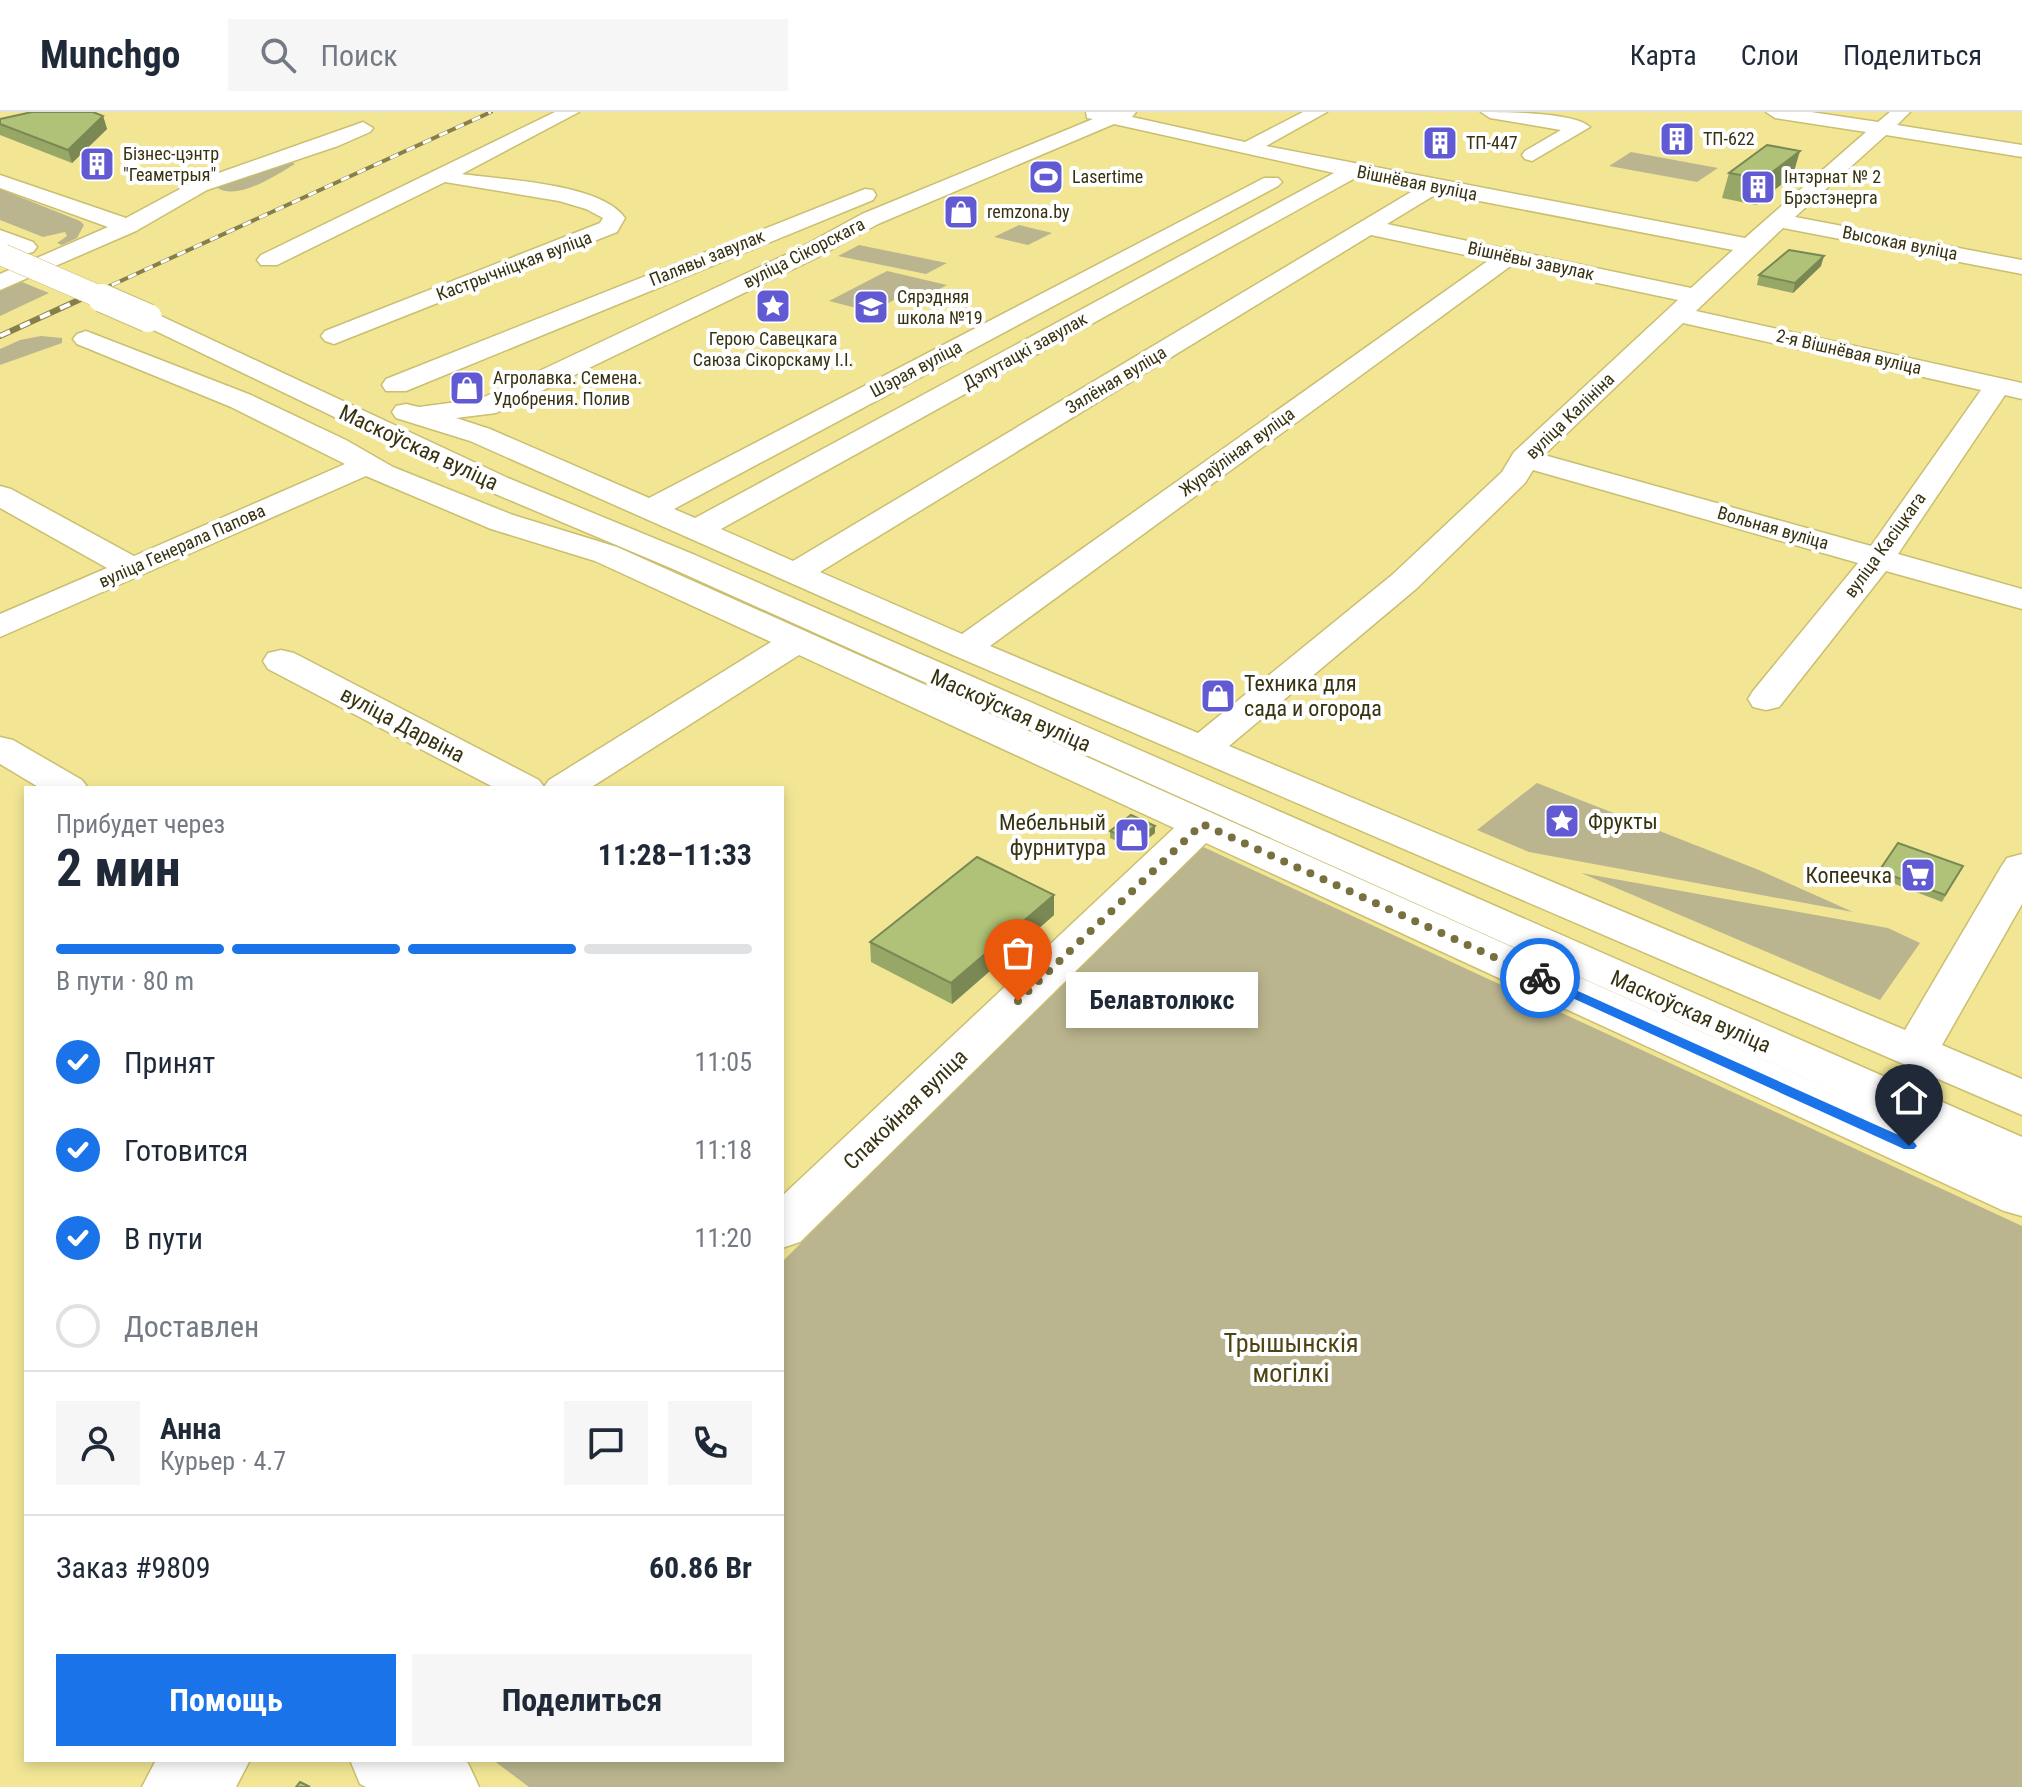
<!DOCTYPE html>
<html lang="ru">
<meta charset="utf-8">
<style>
body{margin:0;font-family:"Roboto Condensed",sans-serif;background:#f6f6f7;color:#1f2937;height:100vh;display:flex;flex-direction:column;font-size:30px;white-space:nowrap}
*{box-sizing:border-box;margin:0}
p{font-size:26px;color:#747a83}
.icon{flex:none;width:44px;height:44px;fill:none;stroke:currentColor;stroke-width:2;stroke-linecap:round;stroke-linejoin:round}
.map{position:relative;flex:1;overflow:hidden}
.side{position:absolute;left:24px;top:674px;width:760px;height:976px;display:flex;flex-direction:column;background:#fff;border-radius:0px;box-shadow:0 4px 12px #0003}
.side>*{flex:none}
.pin{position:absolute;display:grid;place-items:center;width:68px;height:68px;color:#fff;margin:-82px -34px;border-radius:50% 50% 50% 0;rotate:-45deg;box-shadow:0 0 8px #0007}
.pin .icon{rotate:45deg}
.courier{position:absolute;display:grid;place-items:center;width:80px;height:80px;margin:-40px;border:6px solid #1a73e8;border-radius:50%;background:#fff;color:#222;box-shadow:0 2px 10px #0007}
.bubble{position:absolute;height:56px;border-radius:0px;background:#fff;box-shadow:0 4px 12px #0003;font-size:26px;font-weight:700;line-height:56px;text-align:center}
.overview em{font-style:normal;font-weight:700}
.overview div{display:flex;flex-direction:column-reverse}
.overview{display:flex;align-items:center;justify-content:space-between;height:136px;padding:0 32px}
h1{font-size:52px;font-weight:700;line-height:60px}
.bar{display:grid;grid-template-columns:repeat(4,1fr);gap:12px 8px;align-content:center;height:96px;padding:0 32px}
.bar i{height:10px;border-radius:6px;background:#e0e1e3}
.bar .active{background:#1a73e8}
.bar p{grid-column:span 4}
.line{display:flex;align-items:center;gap:20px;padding:0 32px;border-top:2px solid #e0e1e3}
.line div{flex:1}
.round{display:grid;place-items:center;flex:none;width:84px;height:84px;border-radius:0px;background:#f6f6f7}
ol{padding:0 32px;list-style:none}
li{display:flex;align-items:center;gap:24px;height:88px}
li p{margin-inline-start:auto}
li .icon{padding:8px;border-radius:50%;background:#1a73e8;color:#fff;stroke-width:4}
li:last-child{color:#747a83}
li i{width:44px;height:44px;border:4px solid #e0e1e3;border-radius:50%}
.cta{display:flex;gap:16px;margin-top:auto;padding:16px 32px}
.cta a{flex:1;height:92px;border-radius:0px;background:#1a73e8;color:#fff;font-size:32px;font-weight:700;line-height:92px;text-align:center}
.cta a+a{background:#f6f6f7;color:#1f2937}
header{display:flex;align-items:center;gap:48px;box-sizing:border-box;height:112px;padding:0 40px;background:#fff;border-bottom:2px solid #e0e1e3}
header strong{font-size:38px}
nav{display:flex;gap:44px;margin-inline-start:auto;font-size:28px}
.search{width:560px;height:72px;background:#f6f6f7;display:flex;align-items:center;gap:20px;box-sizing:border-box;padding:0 28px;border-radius:0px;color:#747a83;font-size:30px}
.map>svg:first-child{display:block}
</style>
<header>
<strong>Munchgo</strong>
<div class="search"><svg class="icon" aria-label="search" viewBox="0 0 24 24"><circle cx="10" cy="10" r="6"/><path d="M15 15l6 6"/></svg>Поиск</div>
<nav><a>Карта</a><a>Слои</a><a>Поделиться</a></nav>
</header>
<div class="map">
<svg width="2022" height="1675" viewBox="0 0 2022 1675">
<rect width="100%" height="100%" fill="#f2e695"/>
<g fill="#bab58e">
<polygon points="1631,40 1718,56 1697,70 1609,54"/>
<path d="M290,49L295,52C276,63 237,90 216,75L220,72Z"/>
<polygon points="0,77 80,109 84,113 77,126 62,133 57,131 67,124 65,120 43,125 0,108"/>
<polygon points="1019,113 1052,121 1028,133 994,125"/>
<polygon points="859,133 947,151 926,162 838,144"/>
<polygon points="887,159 947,173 921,187 903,183 872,200 829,189"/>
<polygon points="17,168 49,181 0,204 0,174"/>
<polygon points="41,224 62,226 62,231 0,253 0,237 20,228"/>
<polygon points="1537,671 1759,758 1853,800 1529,740 1477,718"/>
<polygon points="1199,733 2022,1114 2022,1675 529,1675 493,1648 782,1648 782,1150"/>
<polygon points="1581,761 1888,816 1920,831 1880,888"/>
</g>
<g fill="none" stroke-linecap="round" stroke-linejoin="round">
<defs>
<g id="minor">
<path d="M555,0H579L462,62C503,68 601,71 625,106L617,120L334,232L325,229L321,224L325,219L600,111L603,106L586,97L559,89L445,70L277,153H261L257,148L261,143Z"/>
<path d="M1086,0H1136L1132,5L1245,30L1303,0H1327L1266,34L1745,126L1866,20L1775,6L1766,0H1811L1878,10L1890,0H1910L1897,13L2022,33V45L1886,23L1795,105L2022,148V162L1783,116L1696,199L2022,271V287L2005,283L1898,442L2022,477V497L1886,459L1779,595L1766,598L1753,595L1748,587L1753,579L1858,451L1533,358L1525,371L1416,477L1229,634L1905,918L2001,755L2007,746L2022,742V792L1942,933L2022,967V1003L953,543L470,329L396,306L392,300L396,294L406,292L419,295L480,287L798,137L862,102L1093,7L1087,6ZM1114,12L1334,61L695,406L674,397L1278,74L1282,70L1278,66H1264L649,386L490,317L456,306L496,301L814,147L878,112ZM1357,65L1416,77L793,449L721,417ZM1438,81L1733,138L1691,176L1387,112ZM1371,123L1489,148L962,522L820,460ZM1512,153L1678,188L1514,340L1502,360L1392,463L1198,621L990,534ZM1683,211L1981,278L1871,434L1544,343Z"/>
<path d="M1481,0C1503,0 1575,0 1590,15L1532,49L1525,47L1522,43L1525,39L1561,18L1490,6Z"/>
<polygon points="363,10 373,16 370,20 338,34 207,78 136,119 0,178 0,162 108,115 0,76 0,63 126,106 193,70"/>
<polygon points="865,77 873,78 876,83 873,88 406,279 386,279 382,273 386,267"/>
<polygon points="86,219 251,283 346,328 393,355 513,403 617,435 2022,1063 2022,1104 2004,1099 1206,731 800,1130 782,1136 782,1084 1174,716 799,543 590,676 495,676 268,557 263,549 268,541 281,538 294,541 539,668 544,675 549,668 771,530 595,449 491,417 366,364 0,525 0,502 107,456 0,396 0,374 11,377 134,444 345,352 231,295 77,232 73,227 77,222"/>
<polygon points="0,625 13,628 82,668 88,676 40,676 0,652"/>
<polygon points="156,1648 250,1648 236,1675 142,1675"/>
<polygon points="350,1648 463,1648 468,1651 479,1675 366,1675 360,1672"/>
</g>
<g id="major">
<polygon points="0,118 33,130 37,135 33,140 25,142 0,133"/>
<polygon points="148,198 508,366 695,443 2022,1025 2022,1064 673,457 486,378 139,211 135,206 139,201"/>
</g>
</defs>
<use href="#minor" stroke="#cabe6f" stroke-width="3"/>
<use href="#major" stroke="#cabe6f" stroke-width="3"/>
<use href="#minor" fill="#fff" fill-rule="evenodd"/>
<use href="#major" fill="#fff" fill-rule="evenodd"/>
<defs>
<polyline id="rail-far1" points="79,188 491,0"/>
<polyline id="rail" points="0,224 83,186"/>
</defs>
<use href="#rail-far1" stroke="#877f49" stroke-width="4"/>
<use href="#rail" stroke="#877f49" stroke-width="6"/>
<use href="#rail-far1" stroke="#fff" stroke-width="3" stroke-dasharray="9" stroke-linecap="butt"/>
<use href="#rail" stroke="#fff" stroke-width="4" stroke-dasharray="11" stroke-linecap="butt"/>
<defs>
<polyline id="major-bridge-far1" points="3,143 107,188"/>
<polyline id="major-bridge" points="102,186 148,206"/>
</defs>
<use href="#major-bridge-far1" stroke="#cabe6f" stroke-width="23" stroke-linecap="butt"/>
<use href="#major-bridge" stroke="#cabe6f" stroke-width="30" stroke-linecap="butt"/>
<use href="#major-bridge-far1" stroke="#fff" stroke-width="22"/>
<use href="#major-bridge" stroke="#fff" stroke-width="28"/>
</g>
<g fill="#96a766">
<polygon points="103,4 107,17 72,51 0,23 0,7"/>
<polygon points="1729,61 1793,63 1756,93 1722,86"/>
<polygon points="1821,154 1793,181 1757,173 1759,163"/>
<polygon points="1110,719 1155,721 1134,737 1110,726"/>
<polygon points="1963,754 1942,790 1877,765 1879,759"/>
<polygon points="1054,803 952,892 871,850 870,830"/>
</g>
<g fill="#7a8853">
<polygon points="103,4 107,17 72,51 68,38"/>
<polygon points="1800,39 1793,63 1756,93 1763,67"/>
<polygon points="1824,144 1821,154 1793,181 1795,171"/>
<polygon points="1155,714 1155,721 1134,737 1134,730"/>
<polygon points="1054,783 1054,803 952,892 951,871"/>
</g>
<g fill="#afc277" stroke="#7a8853" stroke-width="2">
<polygon points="32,0 93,0 103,4 68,38 0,12 0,7"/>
<polygon points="1767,33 1800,39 1763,67 1729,61"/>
<polygon points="1789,138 1824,144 1795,171 1759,163"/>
<polygon points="1131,703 1155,714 1134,730 1110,719"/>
<polygon points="1898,731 1963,754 1945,783 1879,759"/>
<polygon points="977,745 1054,783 951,871 870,830"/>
<polygon points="300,1670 310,1675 296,1675"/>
</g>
<polygon fill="#1a73e8" points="1540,862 1914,1030 1917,1034 1914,1037 1904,1037 1535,869 1533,866"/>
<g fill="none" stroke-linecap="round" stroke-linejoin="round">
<polyline stroke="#78713f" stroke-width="8" stroke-dasharray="0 14.4" points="1018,889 1202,712 1540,866"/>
</g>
<defs>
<symbol id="building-square" viewBox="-11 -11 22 22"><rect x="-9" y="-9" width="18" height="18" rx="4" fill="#615ad3" stroke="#fff"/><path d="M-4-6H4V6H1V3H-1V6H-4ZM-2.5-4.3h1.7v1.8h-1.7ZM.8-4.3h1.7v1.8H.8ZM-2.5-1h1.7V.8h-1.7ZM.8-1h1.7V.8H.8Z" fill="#fff"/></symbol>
<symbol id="stadium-square" viewBox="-11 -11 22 22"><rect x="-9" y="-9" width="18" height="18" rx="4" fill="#615ad3" stroke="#fff"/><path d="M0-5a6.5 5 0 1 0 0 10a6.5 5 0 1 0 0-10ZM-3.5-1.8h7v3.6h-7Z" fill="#fff"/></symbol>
<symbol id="shop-square" viewBox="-11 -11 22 22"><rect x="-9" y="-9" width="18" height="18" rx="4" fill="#615ad3" stroke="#fff"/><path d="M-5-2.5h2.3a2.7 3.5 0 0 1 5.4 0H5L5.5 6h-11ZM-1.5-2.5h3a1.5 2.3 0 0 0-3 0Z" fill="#fff"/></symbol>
<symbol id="sight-square" viewBox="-11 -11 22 22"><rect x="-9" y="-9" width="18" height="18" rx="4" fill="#615ad3" stroke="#fff"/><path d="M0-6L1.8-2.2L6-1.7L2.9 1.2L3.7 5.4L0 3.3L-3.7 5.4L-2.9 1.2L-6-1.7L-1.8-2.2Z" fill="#fff"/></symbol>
<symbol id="school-square" viewBox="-11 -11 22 22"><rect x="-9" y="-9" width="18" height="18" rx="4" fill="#615ad3" stroke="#fff"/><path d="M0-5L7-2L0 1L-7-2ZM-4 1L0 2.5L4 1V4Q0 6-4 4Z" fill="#fff"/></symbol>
<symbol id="supermarket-square" viewBox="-11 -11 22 22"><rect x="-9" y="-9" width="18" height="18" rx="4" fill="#615ad3" stroke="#fff"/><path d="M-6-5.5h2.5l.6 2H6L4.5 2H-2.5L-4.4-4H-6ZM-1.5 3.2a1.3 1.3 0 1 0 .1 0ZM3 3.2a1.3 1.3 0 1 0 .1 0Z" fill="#fff"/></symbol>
</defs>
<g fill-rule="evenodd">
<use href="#building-square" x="1657" y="7" width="40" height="40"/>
<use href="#building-square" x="1420" y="11" width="40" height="40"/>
<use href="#building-square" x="77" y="32" width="40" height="40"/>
<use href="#stadium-square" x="1026" y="45" width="40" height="40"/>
<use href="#building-square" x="1738" y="55" width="40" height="40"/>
<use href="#shop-square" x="941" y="80" width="40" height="40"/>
<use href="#sight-square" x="753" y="174" width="40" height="40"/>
<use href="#school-square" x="851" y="175" width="40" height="40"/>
<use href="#shop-square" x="447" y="256" width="40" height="40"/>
<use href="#shop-square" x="1198" y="564" width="40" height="40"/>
<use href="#sight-square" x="1542" y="689" width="40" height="40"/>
<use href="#shop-square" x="1112" y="703" width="40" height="40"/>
<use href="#supermarket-square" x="1898" y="743" width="40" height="40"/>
</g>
<g text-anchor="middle" stroke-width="8" stroke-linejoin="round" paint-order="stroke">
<g font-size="18" fill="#373210" stroke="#fff" text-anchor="start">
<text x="1703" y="33">ТП-622</text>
<text x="1466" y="37">ТП-447</text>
<text x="123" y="48">Бізнес-цэнтр<tspan x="123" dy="21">"Геаметрыя"</tspan></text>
<text x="1072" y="71">Lasertime</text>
<text x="1784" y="71">Інтэрнат № 2<tspan x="1784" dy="21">Брэстэнерга</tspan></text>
<text x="987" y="106">remzona.by</text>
<text x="897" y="191">Сярэдняя<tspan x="897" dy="21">школа №19</tspan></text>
<text x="773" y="233" text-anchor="middle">Герою Савецкага<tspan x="773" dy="21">Саюза Сікорскаму І.І.</tspan></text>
<text x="493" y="272">Агролавка. Семена.<tspan x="493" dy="21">Удобрения. Полив</tspan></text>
</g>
<g font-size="18" fill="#373210" stroke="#fff">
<text transform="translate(1417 71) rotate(11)" y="6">Вішнёвая вуліца</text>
<text transform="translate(1900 131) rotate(11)" y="6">Высокая вуліца</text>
<text transform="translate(804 141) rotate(-27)" y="6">вуліца Сікорскага</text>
<text transform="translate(707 146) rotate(-22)" y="6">Палявы завулак</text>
<text transform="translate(1531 149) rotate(12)" y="6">Вішнёвы завулак</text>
<text transform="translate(514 154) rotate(-21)" y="6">Кастрычніцкая вуліца</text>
<text transform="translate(1025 239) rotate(-29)" y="6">Дэпутацкі завулак</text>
<text transform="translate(1849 240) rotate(13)" y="6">2-я Вішнёвая вуліца</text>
<text transform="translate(916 257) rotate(-28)" y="6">Шэрая вуліца</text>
<text transform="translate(1116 268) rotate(-31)" y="6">Зялёная вуліца</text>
<text transform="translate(1570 304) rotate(-44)" y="6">вуліца Калініна</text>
<text transform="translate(1237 340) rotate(-36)" y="6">Жураўліная вуліца</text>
<text transform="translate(1773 416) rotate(16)" y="6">Вольная вуліца</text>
<text transform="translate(1885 433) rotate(-54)" y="6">вуліца Касіцкага</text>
<text transform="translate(182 434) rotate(-24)" y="6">вуліца Генерала Папова</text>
</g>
<g font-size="22" fill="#373210" stroke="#fff">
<text transform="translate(419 335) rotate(25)" y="8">Маскоўская вуліца</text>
<text transform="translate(1011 598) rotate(24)" y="8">Маскоўская вуліца</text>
<text transform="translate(403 612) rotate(28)" y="8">вуліца Дарвіна</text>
<text transform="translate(1691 899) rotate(24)" y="8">Маскоўская вуліца</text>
<text transform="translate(905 997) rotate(-44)" y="8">Спакойная вуліца</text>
</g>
<g font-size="22" fill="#373210" stroke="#fff" text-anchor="start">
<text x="1244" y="579">Техника для<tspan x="1244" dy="25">сада и огорода</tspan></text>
<text x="1588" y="717">Фрукты</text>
<text x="1106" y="718" text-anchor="end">Мебельный<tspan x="1106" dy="25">фурнитура</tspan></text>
<text x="1892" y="771" text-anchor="end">Копеечка</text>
</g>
<g font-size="26" fill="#4c4513" stroke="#fff">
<text x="1291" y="1240">Трышынскія<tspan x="1291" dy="30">могілкі</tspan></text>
</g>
</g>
</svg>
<div class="pin" style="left:1018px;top:889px;background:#ea580c"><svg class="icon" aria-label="bag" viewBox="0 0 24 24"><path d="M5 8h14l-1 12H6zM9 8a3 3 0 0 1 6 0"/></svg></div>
<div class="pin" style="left:1909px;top:1034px;background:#1f2937"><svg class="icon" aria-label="home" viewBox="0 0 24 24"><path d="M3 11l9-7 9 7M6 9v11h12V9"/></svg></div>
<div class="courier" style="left:1540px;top:866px"><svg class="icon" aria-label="bike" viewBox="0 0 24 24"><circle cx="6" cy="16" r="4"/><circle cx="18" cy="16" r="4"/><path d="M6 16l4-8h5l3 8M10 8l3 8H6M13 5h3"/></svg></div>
<div class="bubble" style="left:1066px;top:860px;width:192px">Белавтолюкс</div>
<section class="side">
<div class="overview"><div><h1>2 мин</h1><p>Прибудет через</p></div><em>11:28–11:33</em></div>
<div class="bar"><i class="active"></i><i class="active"></i><i class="active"></i><i></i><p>В пути · 80 m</p></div>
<ol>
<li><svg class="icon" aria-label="check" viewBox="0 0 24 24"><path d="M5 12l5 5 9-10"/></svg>Принят<p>11:05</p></li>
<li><svg class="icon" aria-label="check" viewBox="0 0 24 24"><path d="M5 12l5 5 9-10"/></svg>Готовится<p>11:18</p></li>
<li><svg class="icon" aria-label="check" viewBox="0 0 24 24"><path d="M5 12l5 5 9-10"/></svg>В пути<p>11:20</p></li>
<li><i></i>Доставлен</li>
</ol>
<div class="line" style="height:144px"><a class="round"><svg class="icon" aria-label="person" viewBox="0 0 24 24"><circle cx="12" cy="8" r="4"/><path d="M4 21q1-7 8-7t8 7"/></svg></a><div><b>Анна</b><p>Курьер · 4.7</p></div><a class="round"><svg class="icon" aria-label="chat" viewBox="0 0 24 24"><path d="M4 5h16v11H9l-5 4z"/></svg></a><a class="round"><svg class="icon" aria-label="phone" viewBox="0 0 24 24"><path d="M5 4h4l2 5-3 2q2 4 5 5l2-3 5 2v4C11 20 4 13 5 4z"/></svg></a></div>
<div class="line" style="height:104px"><div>Заказ #9809</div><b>60.86 Br</b></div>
<div class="cta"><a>Помощь</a><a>Поделиться</a></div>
</section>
</div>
